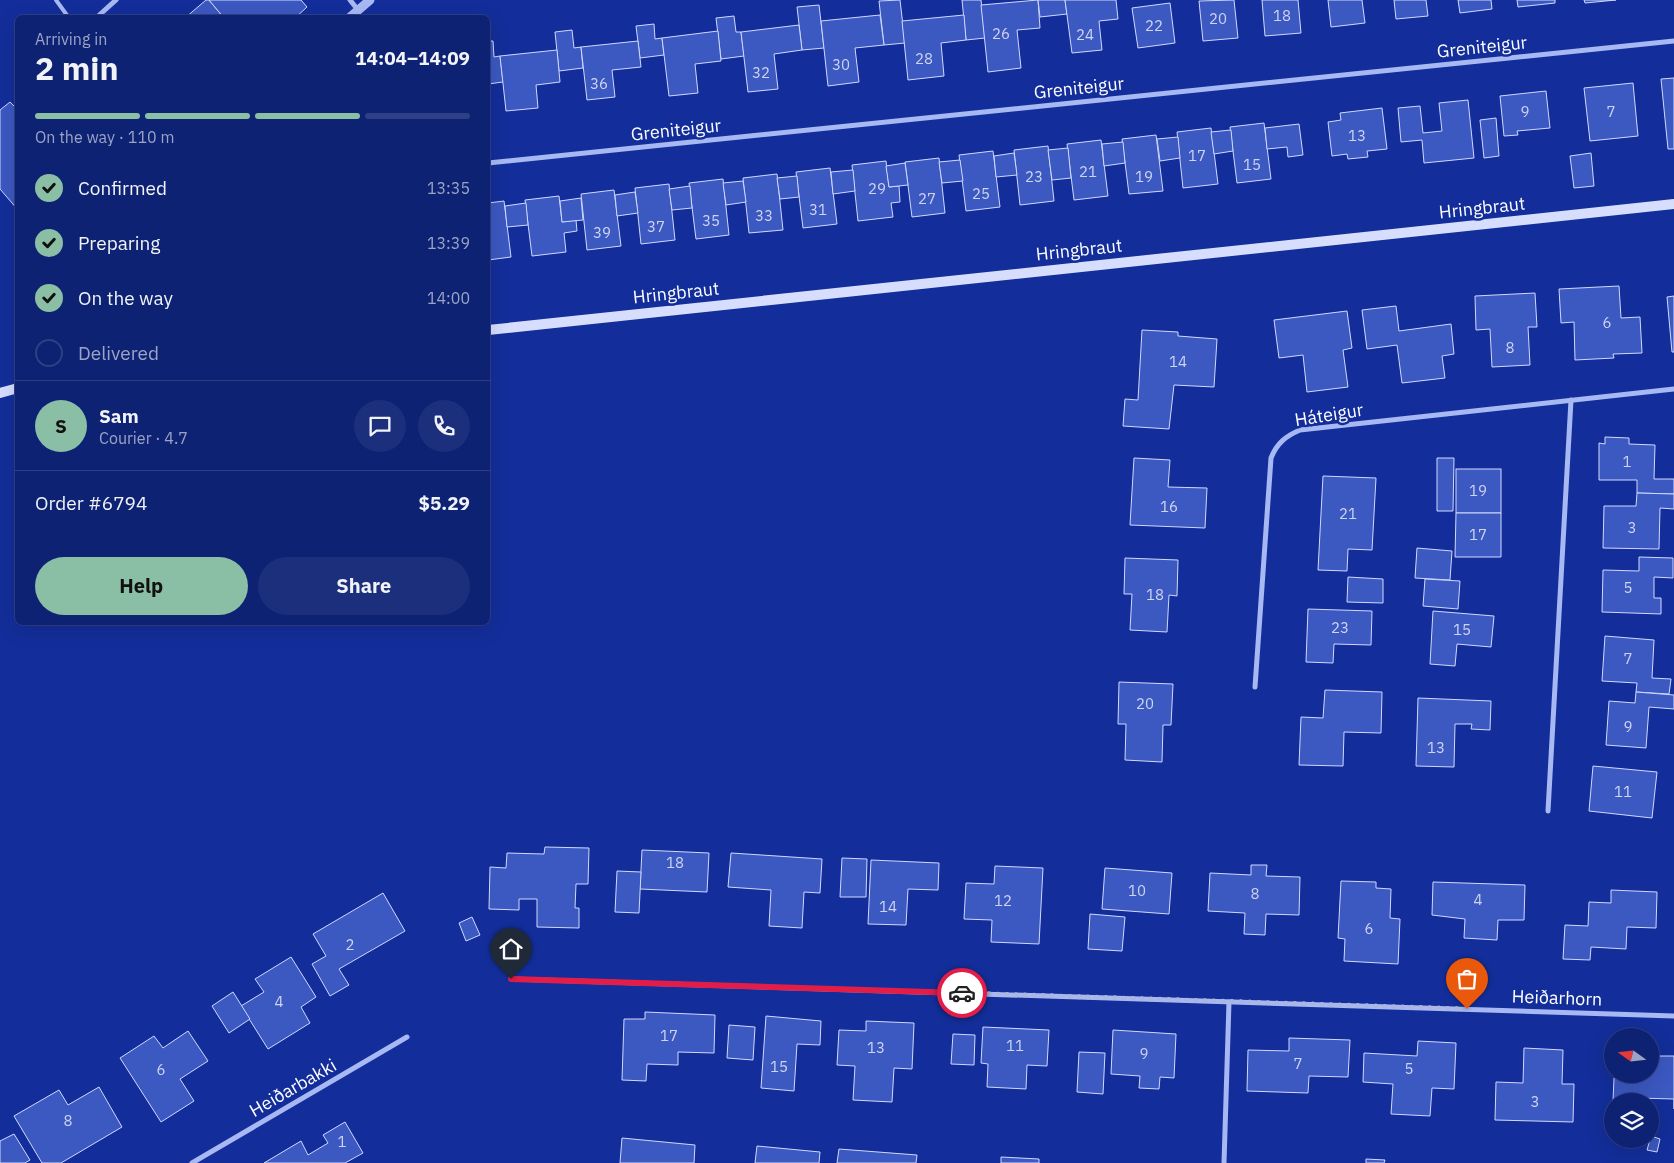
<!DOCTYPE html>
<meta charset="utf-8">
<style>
body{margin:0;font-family:"IBM Plex Sans",sans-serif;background:#1c2f7c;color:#f1f3f6;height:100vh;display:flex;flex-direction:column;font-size:19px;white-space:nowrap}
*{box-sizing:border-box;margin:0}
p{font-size:16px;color:#9ba4c5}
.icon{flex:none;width:28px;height:28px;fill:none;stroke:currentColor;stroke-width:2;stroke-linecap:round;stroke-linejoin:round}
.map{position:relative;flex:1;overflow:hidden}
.sheet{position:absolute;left:15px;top:15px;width:475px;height:610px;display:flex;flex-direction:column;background:#0e2274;border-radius:8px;box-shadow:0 5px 20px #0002,0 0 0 1px #2e3f86}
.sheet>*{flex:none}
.needle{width:32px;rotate:285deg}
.tools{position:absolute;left:1604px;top:1028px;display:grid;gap:10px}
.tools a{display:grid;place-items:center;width:55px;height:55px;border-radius:50%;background:#0e2274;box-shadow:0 5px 20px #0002,0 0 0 1px #2e3f86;font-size:25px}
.pin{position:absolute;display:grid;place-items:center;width:42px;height:42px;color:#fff;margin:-51px -21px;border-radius:50% 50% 50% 0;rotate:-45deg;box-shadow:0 0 5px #0007}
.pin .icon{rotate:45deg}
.courier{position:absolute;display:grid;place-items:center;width:50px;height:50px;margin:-25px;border:4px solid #e11d48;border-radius:50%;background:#fff;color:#222;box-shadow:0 1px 6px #0007}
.overview em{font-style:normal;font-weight:700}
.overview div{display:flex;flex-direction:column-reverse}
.overview{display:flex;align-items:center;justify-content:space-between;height:85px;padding:0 20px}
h1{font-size:32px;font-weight:700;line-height:38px}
.bar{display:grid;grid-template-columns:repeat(4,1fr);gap:8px 5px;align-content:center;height:60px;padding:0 20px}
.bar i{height:6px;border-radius:4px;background:#2e3f86}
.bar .on{background:#8abfa5}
.bar p{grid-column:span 4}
.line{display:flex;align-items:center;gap:12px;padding:0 20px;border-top:1px solid #2e3f86}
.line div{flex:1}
.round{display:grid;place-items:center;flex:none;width:52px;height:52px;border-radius:26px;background:#1c2f7c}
ol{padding:0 20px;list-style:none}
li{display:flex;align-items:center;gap:15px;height:55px}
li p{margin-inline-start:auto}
li .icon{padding:5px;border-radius:50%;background:#8abfa5;color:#111;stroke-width:4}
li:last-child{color:#9ba4c5}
li i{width:28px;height:28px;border:2px solid #2e3f86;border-radius:50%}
.action{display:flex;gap:10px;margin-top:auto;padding:10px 20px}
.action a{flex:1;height:58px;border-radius:30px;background:#8abfa5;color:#111;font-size:20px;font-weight:700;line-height:58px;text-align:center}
.action a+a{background:#1c2f7c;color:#f1f3f6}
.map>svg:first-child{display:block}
</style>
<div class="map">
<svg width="1674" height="1163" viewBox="0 0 1674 1163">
<rect width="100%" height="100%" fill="#132e9a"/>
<g fill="#3c58c1" stroke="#d0d9fd">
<polygon points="206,0 209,0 224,18 185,18"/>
<polygon points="209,0 301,0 307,7 295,18 224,18"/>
<polygon points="900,0 905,43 884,45 879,1"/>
<polygon points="962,0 981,0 985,38 966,40"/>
<polygon points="1038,0 1040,28 1017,30 1021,68 988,72 981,5"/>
<polygon points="1038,0 1065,0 1067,14 1040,17"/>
<polygon points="1065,0 1116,0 1118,19 1099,21 1102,50 1072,53"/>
<polygon points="1234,0 1238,38 1203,41 1199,1"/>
<polygon points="1262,0 1298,0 1301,33 1265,36"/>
<polygon points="1328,0 1362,0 1365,23 1331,27"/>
<polygon points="1394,0 1426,0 1428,16 1396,19"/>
<polygon points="1458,0 1491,0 1492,9 1460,13"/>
<polygon points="1517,0 1555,0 1555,3 1518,7"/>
<polygon points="1584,0 1616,0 1585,3"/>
<polygon points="1170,3 1175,43 1138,48 1132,8"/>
<polygon points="819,5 824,48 802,50 797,7"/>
<polygon points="880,15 884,45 855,48 859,82 828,86 821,21"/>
<polygon points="964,15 966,40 941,43 944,76 908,80 902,21"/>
<polygon points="734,16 736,32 741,32 744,56 721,59 716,18"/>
<polygon points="654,24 655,39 662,38 664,55 640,58 636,26"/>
<polygon points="799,25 802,50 774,54 778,89 748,92 741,32"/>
<polygon points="572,30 574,48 581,47 583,68 559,71 555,32"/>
<polygon points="718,31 721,61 695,64 698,93 669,96 662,38"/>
<polygon points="488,41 493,41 494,57 500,56 503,82 488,84"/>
<polygon points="638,41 641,67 612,70 615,97 587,100 581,47"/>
<polygon points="557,50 560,82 536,85 538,108 506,111 500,56"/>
<polygon points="1674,78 1674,149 1668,149 1661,79"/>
<polygon points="1633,83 1638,136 1590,141 1584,88"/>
<polygon points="1546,91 1550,128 1517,131 1518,135 1504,136 1500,96"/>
<polygon points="1468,100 1474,158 1424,163 1422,140 1401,142 1398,108 1420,106 1423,133 1442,131 1439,103"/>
<polygon points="10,102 18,110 18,210 0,189 0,110"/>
<polygon points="1382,108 1387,149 1367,151 1368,157 1348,159 1347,154 1332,156 1328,122 1341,120 1340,113"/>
<polygon points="1496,118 1499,156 1484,158 1480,120"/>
<polygon points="1264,123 1271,179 1237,183 1230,127"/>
<polygon points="1299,124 1303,155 1288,157 1287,147 1267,149 1265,128"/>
<polygon points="1211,128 1218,184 1183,188 1177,132"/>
<polygon points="1231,130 1233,151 1214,154 1211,132"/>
<polygon points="1156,135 1163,191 1129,194 1122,139"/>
<polygon points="1178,137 1180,158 1160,161 1157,139"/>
<polygon points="1101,140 1108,196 1074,200 1067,144"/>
<polygon points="1123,142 1125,163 1104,166 1102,144"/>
<polygon points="1048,146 1054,201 1020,205 1014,150"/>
<polygon points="1068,148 1071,178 1052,180 1048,150"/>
<polygon points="993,151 1000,207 966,211 959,155"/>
<polygon points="1014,153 1017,175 996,177 994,156"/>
<polygon points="1591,153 1594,186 1574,188 1570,156"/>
<polygon points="939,158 945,213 912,217 905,162"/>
<polygon points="960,160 963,181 942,183 939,162"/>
<polygon points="886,161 889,187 899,186 900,202 891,203 893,217 858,221 852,165"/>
<polygon points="905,163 908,185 889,187 886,166"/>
<polygon points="830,168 837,224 803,228 796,172"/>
<polygon points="853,170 855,191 833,194 831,172"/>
<polygon points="777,174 783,230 749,233 743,178"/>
<polygon points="797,176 799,197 780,199 777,178"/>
<polygon points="723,179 729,235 696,239 689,183"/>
<polygon points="743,181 746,202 726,205 723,183"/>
<polygon points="669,184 675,240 641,244 635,188"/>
<polygon points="690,186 692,208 672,210 669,189"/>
<polygon points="614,190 621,246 587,250 581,194"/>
<polygon points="635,192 638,213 617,216 615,195"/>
<polygon points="559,196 562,222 576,220 577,231 564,233 566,252 532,256 525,200"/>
<polygon points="581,198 583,220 562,222 560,201"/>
<polygon points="504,201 511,257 488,260 488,203"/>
<polygon points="526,203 528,225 507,227 505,206"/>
<polygon points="1619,286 1621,318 1640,317 1642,353 1613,354 1614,358 1575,360 1574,322 1561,323 1559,289"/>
<polygon points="1535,293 1537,327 1528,327 1530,365 1492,367 1490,329 1476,330 1475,296"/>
<polygon points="1674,296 1674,352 1672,352 1667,297"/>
<polygon points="1396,306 1399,331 1451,324 1454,354 1442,356 1445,378 1402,383 1397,345 1367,349 1362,310"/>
<polygon points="1347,311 1352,348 1343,350 1348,387 1307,392 1303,355 1279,358 1274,320"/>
<polygon points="1142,330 1178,332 1178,336 1217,339 1214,387 1174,385 1169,429 1123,426 1125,399 1138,400"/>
<polygon points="1605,437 1629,438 1629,444 1655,445 1654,479 1674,479 1674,494 1637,493 1637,480 1599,480 1599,443 1605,444"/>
<polygon points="1134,458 1170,460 1168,487 1207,488 1205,528 1130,525"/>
<polygon points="1437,458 1454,458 1453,511 1437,511"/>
<rect x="1456" y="469" width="45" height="44"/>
<polygon points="1323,476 1376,478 1372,550 1348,549 1347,571 1318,570"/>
<polygon points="1637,493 1674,494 1674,509 1660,508 1659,549 1603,548 1604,506 1636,506"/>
<polygon points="1456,513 1501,513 1501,557 1455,557"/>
<polygon points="1417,548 1452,551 1450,580 1415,578"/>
<polygon points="1639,557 1673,558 1673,578 1654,577 1654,598 1661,598 1661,614 1602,612 1603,570 1639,571"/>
<polygon points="1125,558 1178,560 1177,596 1169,595 1167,632 1130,630 1132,594 1124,594"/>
<polygon points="1348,577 1383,579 1383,603 1347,602"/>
<polygon points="1425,579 1460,581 1458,609 1423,606"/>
<polygon points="1308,609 1372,611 1371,645 1334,644 1333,663 1306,662"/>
<polygon points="1433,611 1494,616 1491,647 1457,644 1455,666 1430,664"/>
<polygon points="1605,636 1654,640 1652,678 1671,679 1669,694 1636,692 1637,683 1602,681"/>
<polygon points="1119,682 1173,684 1171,725 1163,725 1162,762 1125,760 1126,724 1118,724"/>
<polygon points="1325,690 1382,692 1381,733 1344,732 1343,766 1299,765 1301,717 1323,718"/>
<polygon points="1636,692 1674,695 1674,709 1649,707 1646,748 1606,745 1609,701 1635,703"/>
<polygon points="1418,698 1491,701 1490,730 1471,729 1472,724 1455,724 1454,767 1416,766"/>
<polygon points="1593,766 1657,772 1652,818 1589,811"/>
<polygon points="545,847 589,848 588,884 576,884 575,908 579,908 579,928 537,927 537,899 519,899 519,910 489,909 490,867 506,868 507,853 544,854"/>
<polygon points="642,850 709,853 707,892 640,889"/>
<polygon points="731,853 822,859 820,893 804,892 802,928 769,926 771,890 728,887"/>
<polygon points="842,858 867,859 866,897 840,897"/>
<polygon points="871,860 939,863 938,890 908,889 906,925 868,924"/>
<polygon points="1251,865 1267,865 1266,876 1300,877 1299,915 1266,914 1265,935 1244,934 1245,913 1208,911 1210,873 1251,875"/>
<polygon points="995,866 1043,868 1039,944 991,942 992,920 964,919 966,883 994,884"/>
<polygon points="1105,868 1172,873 1169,914 1102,909"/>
<polygon points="617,871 641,872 639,913 615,912"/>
<polygon points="1341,881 1376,882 1376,888 1391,889 1390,918 1400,919 1398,964 1344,961 1345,939 1338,938"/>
<polygon points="1433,882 1525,885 1524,920 1498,920 1497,940 1464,938 1465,919 1432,915"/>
<polygon points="1611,890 1657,892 1656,928 1627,927 1626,949 1591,947 1590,960 1563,959 1565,925 1588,926 1589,902 1611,903"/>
<polygon points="383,893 405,931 339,969 349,985 330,996 312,964 326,956 313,934"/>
<polygon points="1090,914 1125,917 1122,951 1088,949"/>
<polygon points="472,917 480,935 466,941 459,923"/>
<polygon points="291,957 316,997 301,1007 310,1023 268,1049 241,1006 264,992 255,979"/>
<polygon points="233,992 250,1019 229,1033 212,1006"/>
<polygon points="645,1012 715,1015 714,1053 678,1052 678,1065 647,1064 646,1081 622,1080 624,1019 645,1019"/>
<polygon points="766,1016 821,1021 820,1045 797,1044 794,1091 761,1088"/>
<polygon points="866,1021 914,1023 912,1069 894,1068 892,1102 853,1100 855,1066 837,1065 839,1030 866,1031"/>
<polygon points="729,1025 755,1027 753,1060 727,1058"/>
<polygon points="983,1027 1049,1030 1047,1066 1027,1065 1026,1089 987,1087 988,1064 981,1063"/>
<polygon points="1113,1030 1176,1034 1174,1078 1160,1077 1159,1089 1139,1088 1140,1076 1111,1074"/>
<polygon points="188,1031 208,1061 180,1079 194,1101 161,1122 120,1058 154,1036 163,1048"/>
<polygon points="953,1034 975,1035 974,1065 951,1064"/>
<polygon points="1289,1038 1350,1040 1348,1077 1309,1076 1308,1093 1247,1091 1248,1050 1289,1051"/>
<polygon points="1418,1041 1456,1043 1454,1089 1432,1088 1430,1116 1391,1114 1393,1084 1363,1082 1364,1053 1417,1056"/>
<polygon points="1524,1048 1563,1050 1562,1084 1574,1084 1573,1122 1495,1120 1496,1082 1523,1083"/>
<polygon points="1079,1052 1105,1053 1103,1094 1077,1092"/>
<polygon points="1650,1056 1674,1056 1674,1109 1674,1099 1637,1098 1637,1101 1613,1101 1614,1078 1638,1078 1639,1074 1650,1074"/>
<polygon points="99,1087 122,1127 61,1163 42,1163 14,1116 59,1090 68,1105"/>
<polygon points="345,1122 363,1153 345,1163 264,1163 301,1141 308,1155 328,1143 323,1135"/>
<polygon points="14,1134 30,1160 25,1163 0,1163 0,1141"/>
<polygon points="1651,1136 1660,1139 1657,1152 1647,1150"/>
<polygon points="622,1138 695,1145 694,1163 620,1163"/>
<polygon points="757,1146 820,1152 819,1163 755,1163"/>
<polygon points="839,1149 917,1155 916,1163 837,1163"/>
<polygon points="1001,1157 1039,1159 1039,1163 1001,1163"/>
<polygon points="1366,1159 1385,1160 1384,1163 1366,1163"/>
</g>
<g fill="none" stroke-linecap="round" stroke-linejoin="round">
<polyline stroke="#a7b8f3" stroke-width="4" points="56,0 69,18"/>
<g stroke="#a7b8f3" stroke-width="5">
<polyline points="350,0 358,10"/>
<polyline points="96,18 116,0"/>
<polyline points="488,163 1674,41"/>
<path d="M1255,687L1271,458C1277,443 1286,436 1300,430L1674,389"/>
<polyline points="1548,811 1571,400"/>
<polyline points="511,979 1674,1016"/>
<polyline points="192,1163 407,1037"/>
<polyline points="1224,1163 1229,1002"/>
</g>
<polyline stroke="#a7b8f3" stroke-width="9" points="349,18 370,0"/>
<g stroke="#d7defd" stroke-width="10">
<polyline points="488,330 1674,204"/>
<polyline points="0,393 18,388"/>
</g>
</g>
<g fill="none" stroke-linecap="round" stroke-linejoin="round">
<polyline stroke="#acb6dc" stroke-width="5" stroke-dasharray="0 9" points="962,993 1467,1009"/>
<polyline stroke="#e11d48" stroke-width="6" points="511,979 962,993"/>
</g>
<g text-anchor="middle" stroke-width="5" stroke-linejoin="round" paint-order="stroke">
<g font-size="15" fill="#ced5f0">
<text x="1282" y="21">18</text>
<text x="1218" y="24">20</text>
<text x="1154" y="31">22</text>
<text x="1001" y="39">26</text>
<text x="1085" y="40">24</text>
<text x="924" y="64">28</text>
<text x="841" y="70">30</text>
<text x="761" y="78">32</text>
<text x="599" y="89">36</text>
<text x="1525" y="117">9</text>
<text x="1611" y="117">7</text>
<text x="1357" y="141">13</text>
<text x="1197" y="161">17</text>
<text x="1252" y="170">15</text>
<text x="1088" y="177">21</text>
<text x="1034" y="182">23</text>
<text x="1144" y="182">19</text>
<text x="877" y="194">29</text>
<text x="981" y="199">25</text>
<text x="927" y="204">27</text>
<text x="818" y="215">31</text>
<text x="764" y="221">33</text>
<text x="711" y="226">35</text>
<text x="656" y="232">37</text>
<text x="602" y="238">39</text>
<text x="1607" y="328">6</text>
<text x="1510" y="353">8</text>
<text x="1178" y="367">14</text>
<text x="1627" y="467">1</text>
<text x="1478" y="496">19</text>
<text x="1169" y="512">16</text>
<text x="1348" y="519">21</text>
<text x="1632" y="533">3</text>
<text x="1478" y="540">17</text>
<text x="1628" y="593">5</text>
<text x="1155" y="600">18</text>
<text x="1340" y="633">23</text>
<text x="1462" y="635">15</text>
<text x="1628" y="664">7</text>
<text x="1145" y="709">20</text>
<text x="1628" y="732">9</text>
<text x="1436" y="753">13</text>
<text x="1623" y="797">11</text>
<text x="675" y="868">18</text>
<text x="1137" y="896">10</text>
<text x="1255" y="899">8</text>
<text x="1478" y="905">4</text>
<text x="1003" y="906">12</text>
<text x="888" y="912">14</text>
<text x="1369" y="934">6</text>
<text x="350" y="950">2</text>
<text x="279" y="1007">4</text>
<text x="669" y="1041">17</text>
<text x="1015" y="1051">11</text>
<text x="876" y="1053">13</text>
<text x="1144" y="1059">9</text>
<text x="1298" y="1069">7</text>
<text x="779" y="1072">15</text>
<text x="1409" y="1074">5</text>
<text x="161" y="1075">6</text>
<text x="1535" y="1107">3</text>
<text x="68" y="1126">8</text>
<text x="342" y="1147">1</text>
</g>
<g font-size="18" fill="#fff" stroke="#132e9a">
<text transform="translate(1482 47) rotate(-6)" y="6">Greniteigur</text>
<text transform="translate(1079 88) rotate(-6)" y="6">Greniteigur</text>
<text transform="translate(676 130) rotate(-6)" y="6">Greniteigur</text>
<text transform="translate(1482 208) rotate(-6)" y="6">Hringbraut</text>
<text transform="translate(1079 250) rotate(-6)" y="6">Hringbraut</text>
<text transform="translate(676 293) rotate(-6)" y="6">Hringbraut</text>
<text transform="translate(1329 415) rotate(-9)" y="6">Háteigur</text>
<text transform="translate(1557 998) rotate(2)" y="6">Heiðarhorn</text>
<text transform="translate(293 1088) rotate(-30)" y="6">Heiðarbakki</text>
</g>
</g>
</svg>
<div class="tools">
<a><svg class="needle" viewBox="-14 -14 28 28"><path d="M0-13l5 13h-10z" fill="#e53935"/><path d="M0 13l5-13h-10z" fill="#9ba4c5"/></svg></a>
<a><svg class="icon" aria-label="layers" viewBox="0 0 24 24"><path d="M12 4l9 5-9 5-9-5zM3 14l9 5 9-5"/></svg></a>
</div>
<div class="pin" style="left:1467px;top:1009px;background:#ea580c"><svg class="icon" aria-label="bag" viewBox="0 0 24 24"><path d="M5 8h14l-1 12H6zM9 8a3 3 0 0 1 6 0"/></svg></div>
<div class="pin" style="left:511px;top:979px;background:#1f2937"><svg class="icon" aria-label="home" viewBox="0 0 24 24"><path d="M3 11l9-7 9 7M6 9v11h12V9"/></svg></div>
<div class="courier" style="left:962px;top:993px"><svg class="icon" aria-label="car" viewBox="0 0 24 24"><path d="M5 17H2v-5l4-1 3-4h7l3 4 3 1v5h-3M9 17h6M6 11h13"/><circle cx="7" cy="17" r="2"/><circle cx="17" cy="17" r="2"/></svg></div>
<section class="sheet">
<div class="overview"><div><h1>2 min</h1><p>Arriving in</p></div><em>14:04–14:09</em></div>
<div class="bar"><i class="on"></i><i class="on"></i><i class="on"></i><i></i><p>On the way · 110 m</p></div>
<ol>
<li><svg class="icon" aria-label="check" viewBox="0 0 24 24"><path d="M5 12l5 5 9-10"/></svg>Confirmed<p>13:35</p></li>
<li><svg class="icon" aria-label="check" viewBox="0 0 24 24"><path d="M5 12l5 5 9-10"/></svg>Preparing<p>13:39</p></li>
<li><svg class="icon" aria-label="check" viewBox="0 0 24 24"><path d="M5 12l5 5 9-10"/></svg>On the way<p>14:00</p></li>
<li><i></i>Delivered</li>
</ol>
<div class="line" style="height:90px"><b class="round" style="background:#8abfa5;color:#111">S</b><div><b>Sam</b><p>Courier · 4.7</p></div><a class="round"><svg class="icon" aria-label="chat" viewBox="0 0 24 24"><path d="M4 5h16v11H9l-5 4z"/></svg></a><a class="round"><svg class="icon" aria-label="phone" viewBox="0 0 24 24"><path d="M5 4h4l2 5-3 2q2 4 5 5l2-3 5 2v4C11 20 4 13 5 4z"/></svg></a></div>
<div class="line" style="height:65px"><div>Order #6794</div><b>$5.29</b></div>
<div class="action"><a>Help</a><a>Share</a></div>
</section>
</div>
